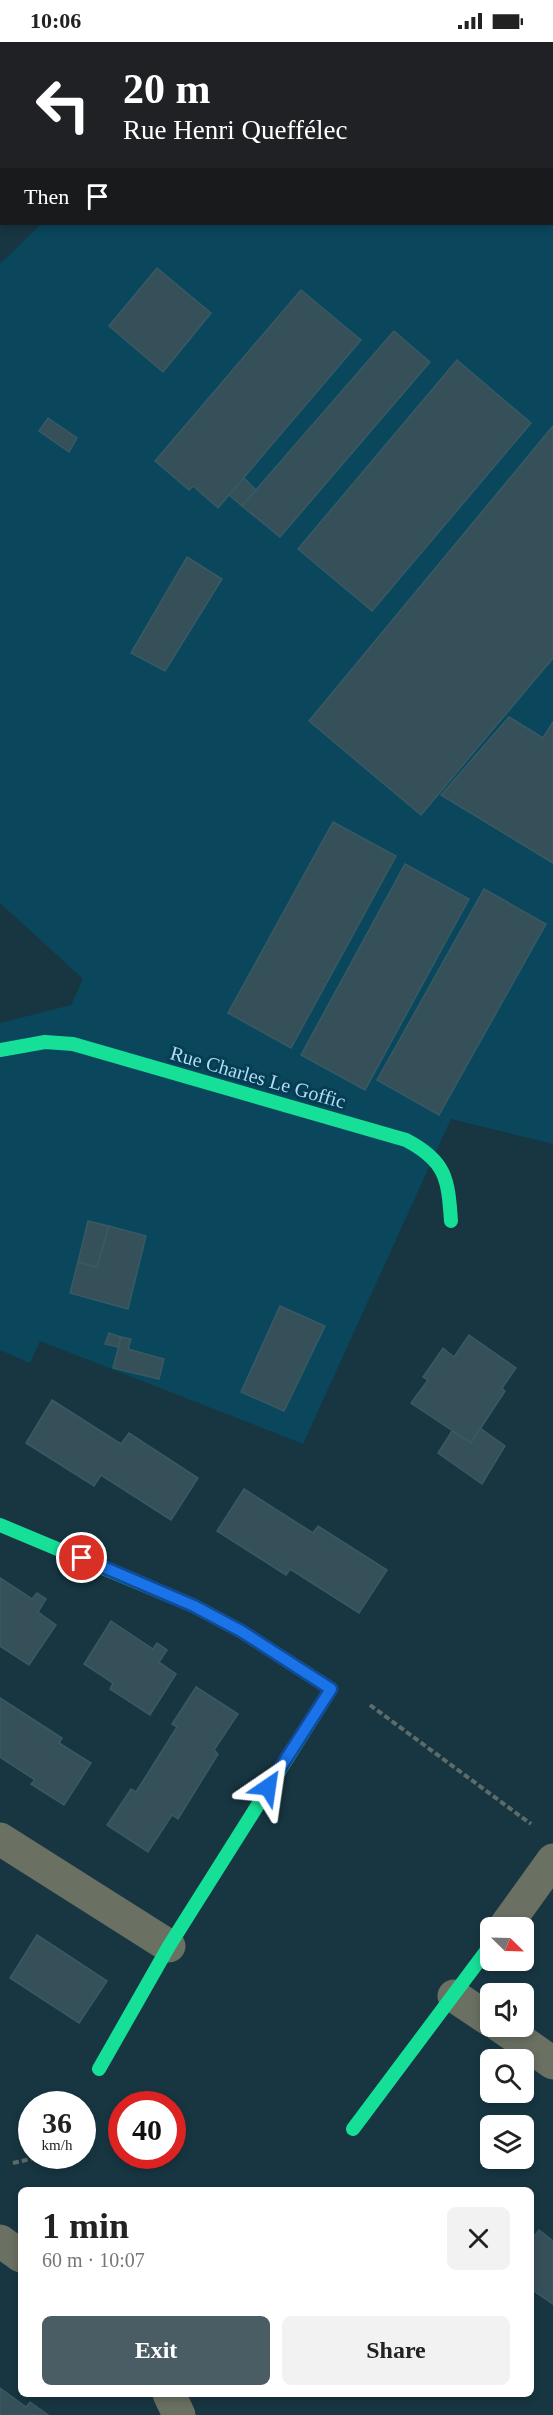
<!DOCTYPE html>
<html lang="en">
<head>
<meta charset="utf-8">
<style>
	body { margin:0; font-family:Georgia,serif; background:#f2f2f2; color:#222; height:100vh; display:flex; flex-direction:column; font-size:22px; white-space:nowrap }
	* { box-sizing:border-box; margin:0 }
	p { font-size:20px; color:#767676 }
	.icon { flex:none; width:33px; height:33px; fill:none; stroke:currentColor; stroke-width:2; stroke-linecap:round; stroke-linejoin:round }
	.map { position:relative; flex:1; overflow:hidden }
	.drawer { position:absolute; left:18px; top:2145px; width:516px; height:210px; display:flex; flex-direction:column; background:#fff; border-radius:9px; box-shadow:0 3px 9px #0003 }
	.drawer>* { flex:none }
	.top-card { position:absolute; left:0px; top:0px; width:554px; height:183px; box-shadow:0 3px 9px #0003; background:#202124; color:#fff; overflow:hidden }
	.needle { width:39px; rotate:113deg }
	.tools { position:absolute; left:480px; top:1875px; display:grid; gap:12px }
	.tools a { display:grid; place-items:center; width:54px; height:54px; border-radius:9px; background:#fff; box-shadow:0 3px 9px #0003; font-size:30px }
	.speed { position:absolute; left:18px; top:2049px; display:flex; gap:12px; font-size:30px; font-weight:700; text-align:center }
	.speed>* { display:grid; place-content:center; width:78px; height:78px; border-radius:50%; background:#fff; box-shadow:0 3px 9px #0003; line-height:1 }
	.speed small { font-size:15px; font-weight:400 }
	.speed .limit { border:9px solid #d22; background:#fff; color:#111 }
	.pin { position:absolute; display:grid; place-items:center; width:51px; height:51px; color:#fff; margin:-26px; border:3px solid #fff; border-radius:50%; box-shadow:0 2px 6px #0007 }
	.me { position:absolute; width:66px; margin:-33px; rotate:32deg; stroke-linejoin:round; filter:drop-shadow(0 0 4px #0008) }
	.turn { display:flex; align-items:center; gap:21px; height:126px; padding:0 24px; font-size:27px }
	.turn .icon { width:78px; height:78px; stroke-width:2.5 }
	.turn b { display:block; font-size:42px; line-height:51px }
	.then { display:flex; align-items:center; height:57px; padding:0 24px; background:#0003; gap:12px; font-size:22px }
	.round { display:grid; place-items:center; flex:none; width:63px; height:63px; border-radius:9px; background:#f2f2f2 }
	.summary { display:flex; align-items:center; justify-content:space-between; height:102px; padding:0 24px }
	h1 { font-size:36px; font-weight:800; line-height:45px }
	.button { display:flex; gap:12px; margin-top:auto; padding:12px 24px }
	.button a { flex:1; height:69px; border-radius:9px; background:#4a5c64; color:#fff; font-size:24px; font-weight:800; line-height:69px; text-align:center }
	.button a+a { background:#f2f2f2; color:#222 }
	.status { display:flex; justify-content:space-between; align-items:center; height:42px; padding:0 30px; background:#fff; direction:ltr }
	.status svg { height:16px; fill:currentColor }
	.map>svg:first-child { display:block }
</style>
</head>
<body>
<div class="status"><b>10:06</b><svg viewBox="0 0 49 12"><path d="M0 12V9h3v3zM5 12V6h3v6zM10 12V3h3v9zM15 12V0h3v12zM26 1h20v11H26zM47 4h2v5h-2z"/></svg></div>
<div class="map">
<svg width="553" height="2373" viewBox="0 0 553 2373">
	<rect width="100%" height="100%" fill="#173642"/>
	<path fill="#0a465c" d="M221,0h332v1102l-102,-25 -148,325 -263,-103 -10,22 -30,-13v-327l71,-18 12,-26 -83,-76v-639l41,-40h511v-180l-332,-1z"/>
	<g fill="#365059" stroke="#375a64" stroke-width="1.5">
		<path d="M157,226l54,45 -48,59 -54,-46z"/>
		<path d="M301,248l60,50 -143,168 -25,-22 -4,4 -34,-29z"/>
		<path d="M394,289l36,31 -150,175 -38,-31z"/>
		<path d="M457,318l74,63 -159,188 -74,-62z"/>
		<path d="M48,376l29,20 -8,14 -30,-21z"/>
		<path d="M553,384v232l-132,157 -112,-94z"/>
		<path d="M244,436l12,12 -14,16 -13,-11z"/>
		<path d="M187,515l35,22 -57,92 -34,-18z"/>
		<path d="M509,675l34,21 10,-16v141l-112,-68z"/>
		<path d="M333,780l63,34 -105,192 -63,-35z"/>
		<path d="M405,822l64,35 -104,191 -64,-35z"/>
		<path d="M484,847l62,35 -107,191 -62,-35z"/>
		<path d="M88,1179l21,5 -12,41 -19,-5z"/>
		<path d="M109,1184l37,10 -18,73 -58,-16 8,-31 19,5z"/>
		<path d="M280,1264l45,20 -41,85 -43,-19z"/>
		<path d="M109,1291l12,4 -3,10 -13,-3z"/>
		<path d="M469,1293l47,33 -14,20 3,3 -34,52 -60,-40 17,-23 -5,-3 20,-29 11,9z"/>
		<path d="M121,1295l10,2 -3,10 36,10 -5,20 -46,-11z"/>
		<path d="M52,1358l69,44 8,-11 69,45 -27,42 -70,-45 -7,11 -68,-43z"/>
		<path d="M480,1386l25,18 -23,38 -44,-31 14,-22 19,12z"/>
		<path d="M244,1447l69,44 5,-7 69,44 -28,43 -69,-44 -4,6 -69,-44z"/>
		<path d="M0,1536l32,21 5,-6 9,6 -8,13 18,13 -27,40 -29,-19z"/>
		<path d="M111,1579l42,28 4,-6 10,7 -8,12 17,12 -26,41 -40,-26 3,-6 -29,-19z"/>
		<path d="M196,1645l42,27 -24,36 4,4 -40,65 -6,-4 -24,37 -41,-27 24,-36 5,3 41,-65 -5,-3z"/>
		<path d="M0,1656l62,40 -3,5 32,20 -27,42 -33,-21 4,-4 -35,-23z"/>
		<path d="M37,1893l70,46 -28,42 -69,-45z"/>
		<path d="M539,2188l14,11v63l-22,-15v-49z"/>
		<path d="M0,2346l26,19 4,-5 18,13h-48z"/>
	</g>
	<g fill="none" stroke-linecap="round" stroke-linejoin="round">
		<g stroke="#5e6c69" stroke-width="4" stroke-dasharray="6 3" stroke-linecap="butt">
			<path d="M370,1663l161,119"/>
			<path d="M13,2121l30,-7"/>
		</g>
		<g stroke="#6a7062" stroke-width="33">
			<path d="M0,1797l169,107"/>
			<path d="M504,1886l49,-68"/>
			<path d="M454,1954l36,24"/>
			<path d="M500,1984l53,37"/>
			<path d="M0,2199l21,15"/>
			<path d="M169,2352l10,21"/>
		</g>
		<g stroke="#16e098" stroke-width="14">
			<path d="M123,2l2,-2"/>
			<path d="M0,127l2,-2"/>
			<path d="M0,1008l45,-8 28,2 333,96c40,21 42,38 45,81"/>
			<path d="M0,1483l194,81 47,25 90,58 -162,257 -70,123"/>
			<path d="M353,2087l137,-183"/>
		</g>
	</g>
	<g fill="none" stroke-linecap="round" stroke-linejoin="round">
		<defs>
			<path id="route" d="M82,1516l112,48 47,25 90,58 -63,98"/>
		</defs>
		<use href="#route" stroke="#114b97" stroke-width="15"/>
		<use href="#route" stroke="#1a73e8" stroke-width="10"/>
	</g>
	<g text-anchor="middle" stroke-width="6" stroke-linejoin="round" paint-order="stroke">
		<g font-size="20" fill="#b1ddf3" stroke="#053e54">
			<text transform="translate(258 1035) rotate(16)" y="7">Rue Charles Le Goffic</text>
		</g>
	</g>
</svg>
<div class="tools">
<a><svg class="needle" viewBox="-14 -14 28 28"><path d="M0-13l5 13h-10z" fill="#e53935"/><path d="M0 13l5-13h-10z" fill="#767676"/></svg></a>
<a><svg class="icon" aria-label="sound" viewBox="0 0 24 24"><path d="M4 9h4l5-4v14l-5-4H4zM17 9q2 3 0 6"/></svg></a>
<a><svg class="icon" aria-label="search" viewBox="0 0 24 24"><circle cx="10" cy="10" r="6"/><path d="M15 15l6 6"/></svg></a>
<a><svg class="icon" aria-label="layers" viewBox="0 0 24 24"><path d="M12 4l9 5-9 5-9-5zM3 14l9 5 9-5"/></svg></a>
</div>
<div class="speed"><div>36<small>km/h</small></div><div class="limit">40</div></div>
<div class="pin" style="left:82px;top:1516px;background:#d93025"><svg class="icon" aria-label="arrive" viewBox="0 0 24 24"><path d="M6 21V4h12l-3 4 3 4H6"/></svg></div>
<svg class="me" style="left:268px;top:1745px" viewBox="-20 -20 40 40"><path d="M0-17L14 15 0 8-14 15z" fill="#1a73e8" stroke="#fff" stroke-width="4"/></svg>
<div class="top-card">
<div class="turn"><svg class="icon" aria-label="left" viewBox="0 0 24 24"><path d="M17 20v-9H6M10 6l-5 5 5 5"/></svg><div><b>20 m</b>Rue Henri Queffélec</div></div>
<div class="then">Then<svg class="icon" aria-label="arrive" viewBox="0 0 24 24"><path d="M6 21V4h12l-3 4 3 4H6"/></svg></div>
</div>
<section class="drawer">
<div class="summary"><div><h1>1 min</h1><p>60 m · 10:07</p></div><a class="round"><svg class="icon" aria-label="close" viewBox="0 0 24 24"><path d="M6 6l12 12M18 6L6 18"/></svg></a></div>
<div class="button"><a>Exit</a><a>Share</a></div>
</section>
</div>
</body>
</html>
